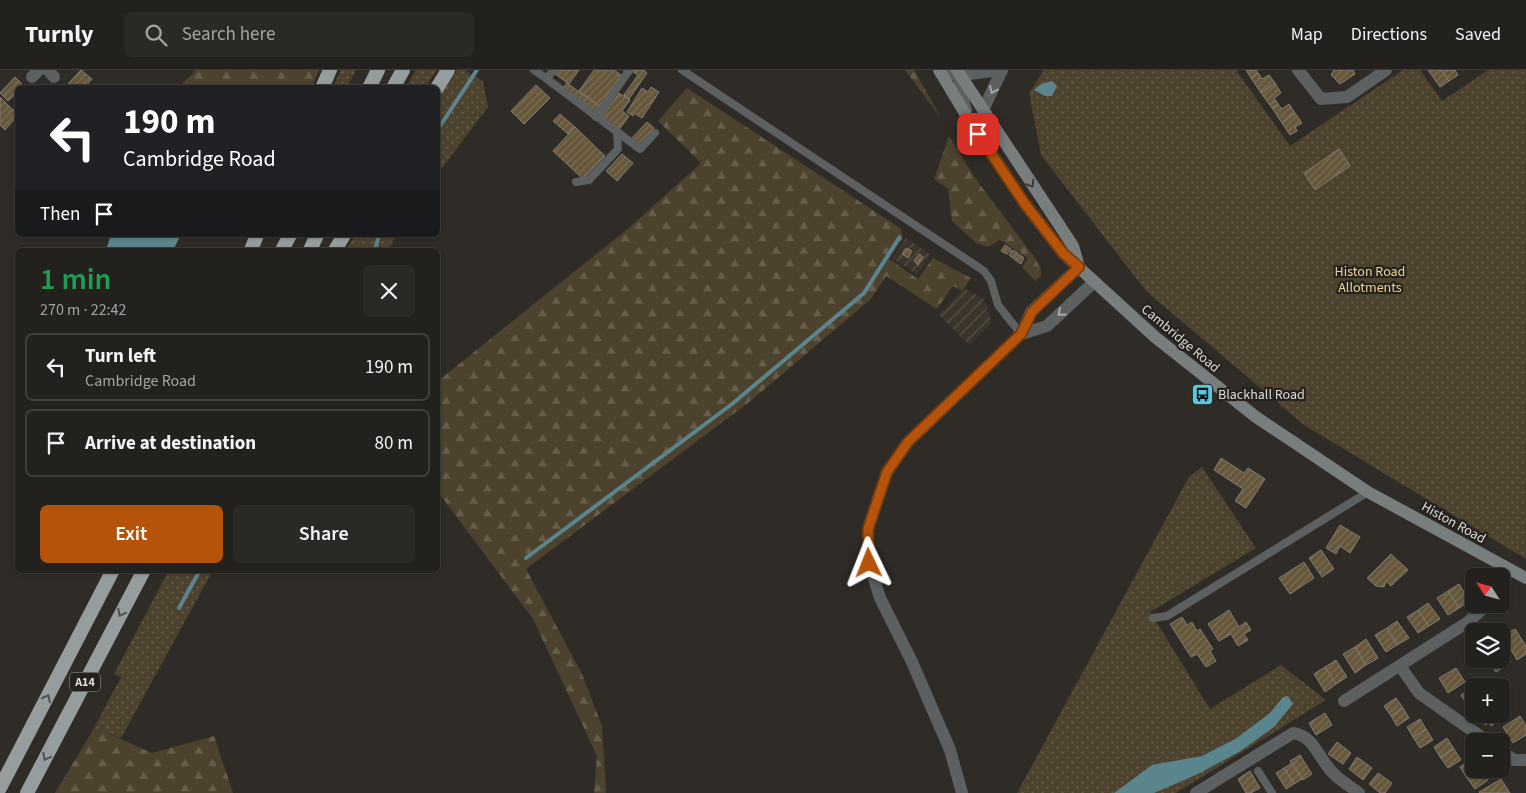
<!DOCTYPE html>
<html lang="en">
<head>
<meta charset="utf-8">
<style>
	body { margin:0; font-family:"Source Sans 3",sans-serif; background:#2b2926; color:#f1f3f6; height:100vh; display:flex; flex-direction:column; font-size:19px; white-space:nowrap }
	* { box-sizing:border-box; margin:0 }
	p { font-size:16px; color:#a3a3a4 }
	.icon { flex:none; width:28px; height:28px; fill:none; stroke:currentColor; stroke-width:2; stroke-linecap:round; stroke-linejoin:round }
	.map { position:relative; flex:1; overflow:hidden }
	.drawer { position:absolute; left:15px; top:178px; width:425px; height:325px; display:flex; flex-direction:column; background:#23211d; border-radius:8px; box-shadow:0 1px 4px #0004,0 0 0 1px #403e3b }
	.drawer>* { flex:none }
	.top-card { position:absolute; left:15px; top:15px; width:425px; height:152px; border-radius:8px; box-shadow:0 1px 4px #0004,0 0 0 1px #403e3b; background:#202124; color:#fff; overflow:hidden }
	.needle { width:32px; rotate:306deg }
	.fabs { position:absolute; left:1465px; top:498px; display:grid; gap:10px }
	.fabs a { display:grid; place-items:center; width:45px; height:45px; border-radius:8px; background:#23211d; box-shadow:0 1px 4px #0004,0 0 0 1px #403e3b; font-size:25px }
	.pin { position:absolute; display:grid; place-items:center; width:42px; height:42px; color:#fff; margin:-21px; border-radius:10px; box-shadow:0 2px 8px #0006 }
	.me { position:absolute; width:55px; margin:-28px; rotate:358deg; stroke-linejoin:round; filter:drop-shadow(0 0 4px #0008) }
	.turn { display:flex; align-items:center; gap:18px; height:105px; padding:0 25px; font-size:22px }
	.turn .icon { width:65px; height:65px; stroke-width:2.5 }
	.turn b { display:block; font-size:35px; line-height:42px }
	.then { display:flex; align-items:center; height:48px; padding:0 25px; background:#0003; gap:10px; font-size:19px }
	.round { display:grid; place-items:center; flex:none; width:52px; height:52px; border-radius:8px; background:#2b2926 }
	.headline { display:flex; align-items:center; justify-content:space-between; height:85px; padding:0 25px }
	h1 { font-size:30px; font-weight:600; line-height:38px; color:#1e9e55 }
	.primary-button { display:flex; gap:10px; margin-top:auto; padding:10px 25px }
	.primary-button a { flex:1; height:58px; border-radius:8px; background:#b45309; color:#fff; font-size:20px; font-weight:600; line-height:58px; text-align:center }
	.primary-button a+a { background:#2b2926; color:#f1f3f6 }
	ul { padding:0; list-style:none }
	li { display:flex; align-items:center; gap:15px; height:68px; margin:0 10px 8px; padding:0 15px; border:2px solid #403e3b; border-radius:8px }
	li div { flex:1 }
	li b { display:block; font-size:19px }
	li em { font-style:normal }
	header { display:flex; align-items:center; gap:30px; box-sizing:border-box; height:70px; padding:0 25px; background:#23211d; border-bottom:1px solid #403e3b }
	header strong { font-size:24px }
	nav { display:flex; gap:28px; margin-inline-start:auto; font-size:18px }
	.search { width:350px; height:45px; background:#2b2926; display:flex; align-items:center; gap:12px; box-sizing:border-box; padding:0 18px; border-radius:8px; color:#a3a3a4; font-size:19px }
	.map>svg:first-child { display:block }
</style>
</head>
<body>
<header>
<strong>Turnly</strong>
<div class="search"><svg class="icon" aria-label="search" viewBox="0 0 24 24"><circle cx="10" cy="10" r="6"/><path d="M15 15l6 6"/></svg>Search here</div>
<nav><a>Map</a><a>Directions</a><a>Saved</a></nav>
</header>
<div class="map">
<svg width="1526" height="723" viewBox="0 0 1526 723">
	<defs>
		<pattern id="industrial-furrows" width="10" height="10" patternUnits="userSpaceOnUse" patternTransform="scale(1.25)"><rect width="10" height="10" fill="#3a342a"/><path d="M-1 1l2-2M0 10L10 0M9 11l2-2" fill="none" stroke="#565148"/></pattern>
		<pattern id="grass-dots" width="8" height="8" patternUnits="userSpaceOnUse" patternTransform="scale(1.25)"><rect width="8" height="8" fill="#4d422e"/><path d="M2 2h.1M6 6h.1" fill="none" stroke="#665d4c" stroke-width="1.8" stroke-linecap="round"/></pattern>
		<pattern id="forest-firs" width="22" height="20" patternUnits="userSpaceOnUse" patternTransform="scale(1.25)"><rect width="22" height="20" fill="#4d422e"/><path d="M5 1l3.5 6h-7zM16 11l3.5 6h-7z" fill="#665d4c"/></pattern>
		<pattern id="building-hatch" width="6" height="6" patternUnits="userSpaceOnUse" patternTransform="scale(1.25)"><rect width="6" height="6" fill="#66563a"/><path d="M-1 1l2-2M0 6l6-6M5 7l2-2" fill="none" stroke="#7b6e56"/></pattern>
	</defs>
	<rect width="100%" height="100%" fill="#2f2c27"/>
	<g fill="url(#industrial-furrows)">
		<path d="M906,168l25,17 -14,20 -25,-17z"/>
		<path d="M964,218l20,11 8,24 -23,22 -30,-30z"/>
	</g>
	<g fill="url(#grass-dots)">
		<path d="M341,0h15l-9,17h-14z"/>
		<path d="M416,0h21l-12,17h-19z"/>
		<path d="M457,0h7l19,11 5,26 -50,66v-73z"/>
		<path d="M1044,0h192l54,76 113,-76h17l22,31 46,-31h38v489l-222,-134 -158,-134 -105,-136 -12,-62z"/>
		<path d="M355,165h42l-9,15h-42z"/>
		<path d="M1202,397l54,81 -106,64 60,97 71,-44 45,35 -150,93h-159l172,-316z"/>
		<path d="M169,500h44l-92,168 -18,-7 -11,1 29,-55 -7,-3z"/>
	</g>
	<g fill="url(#forest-firs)">
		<path d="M196,0h123l-7,17h-133z"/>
		<path d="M905,0h9l27,48z"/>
		<path d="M687,18l213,140 3,10 -14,21 29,20 15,-21 38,20 -9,13 -9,-5 -16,23 -51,-33 -15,23 -123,104 -222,166 56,105 20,52 4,67h-12l3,-37 -64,-137 -95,-127v-111l192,-154 71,-64 -43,-42z"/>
		<path d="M949,66l26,42 60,80 6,11v7l-6,5 -13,-14 6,-9 -28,-18 -12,7 -12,-4 -24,-22 -4,-32 -14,-10z"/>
		<path d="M103,661l49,22 62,-17 19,57h-178l37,-61z"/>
	</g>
	<g fill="#5b858d">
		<path d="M1052,11l5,5 -5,10h-7l-11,-6 7,-6z"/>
		<path d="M111,165h70l-8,15h-67z"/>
		<path d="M1288,626l5,8 -19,23 -35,25 -41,22 -44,19h-40l38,-28 50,-9 35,-18 33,-25 13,-16z"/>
	</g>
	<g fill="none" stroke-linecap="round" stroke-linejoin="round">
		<g stroke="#5b858d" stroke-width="4">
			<path d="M438,59l39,-59"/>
			<path d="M375,180l4,-15"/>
			<path d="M526,488l206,-154 132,-111 35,-55"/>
			<path d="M179,538l21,-38"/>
		</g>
	</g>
	<g fill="url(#building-hatch)" stroke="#7f7c76">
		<path d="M81,0l11,9 -8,9h-16l-2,-2z"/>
		<path d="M558,0h21l-10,14 -14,-10z"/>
		<path d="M594,0h20l7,5 -22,31 -20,-15z"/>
		<path d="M630,0h13l4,3 -18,26 -5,-4 14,-20z"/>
		<path d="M1246,0h10l2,3 -7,5z"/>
		<path d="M1334,0h19l2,4 -15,10 -9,-9z"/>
		<path d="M1428,0h13l8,11 -9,6z"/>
		<path d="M1441,0h14l3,5 -9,6z"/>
		<path d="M1258,3l4,6 7,-4 6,8 -14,10 -10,-15z"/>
		<path d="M15,7l9,9 -6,2v4l-10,9 -8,-8z"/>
		<path d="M567,13l32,23 -5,7 -32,-23z"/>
		<path d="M1275,13l6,10 -7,5 4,6 -6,4 -11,-15z"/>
		<path d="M536,15l14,13 -26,26 -13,-13z"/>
		<path d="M651,17l8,5 -17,26 -8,-5 -1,3 -6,-4 15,-24 6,4z"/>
		<path d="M619,23l11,7 -8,11 7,5 -11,15 -17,-13z"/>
		<path d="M0,27l18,18 -13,15 -5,-5z"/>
		<path d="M1278,34l4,5 7,-5 6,9 -13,10 -10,-15z"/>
		<path d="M1295,43l7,10 -7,4 2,4 -7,4 -8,-12z"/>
		<path d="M560,44l15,13 -7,7 -15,-13z"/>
		<path d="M647,52l7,6 -18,18 -6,-6z"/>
		<path d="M575,57l30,29 -22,23 -30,-28z"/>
		<path d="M1339,79l11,17 -35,24 -11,-17z"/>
		<path d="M622,84l11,9 -16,18 -11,-10z"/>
		<path d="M1005,175l6,4 -4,5 -6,-3z"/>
		<path d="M906,178l6,3 -4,7 -6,-4z"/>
		<path d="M1012,180l6,3 -4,6 -5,-4z"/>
		<path d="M919,184l4,3 -5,8 -4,-4z"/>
		<path d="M1019,184l5,4 -3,6 -6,-4z"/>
		<path d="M1221,388l23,15 4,-5 17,11 -19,29 -11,-7 8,-12 -29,-19z"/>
		<path d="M1340,455l20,12 -10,16 -10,-7 -4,8 -10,-6z"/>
		<path d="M1321,480l13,19 -12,8 -13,-19z"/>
		<path d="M1391,484l17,16 -17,16 -5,-5 -2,6 -8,-1 -9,-8z"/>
		<path d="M1304,492l10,16 -24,16 -11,-16z"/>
		<path d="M1459,514l11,17 -11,7 -11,-17z"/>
		<path d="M1448,521l11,17 -11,7 -11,-17z"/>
		<path d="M1428,533l12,16 -11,7 -11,-16z"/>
		<path d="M1229,540l10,17 7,-5 5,8 -7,4 4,6 -10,6 -7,-12 -12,7 -11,-17z"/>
		<path d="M1418,540l11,16 -11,7 -11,-16z"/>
		<path d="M1182,547l5,8 5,-3 5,9 3,-2 13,20 -3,2 6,10 -10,6 -9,-13 -6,3 -21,-33z"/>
		<path d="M1397,551l12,17 -12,7 -10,-17z"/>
		<path d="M1387,558l10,17 -11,7 -11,-17z"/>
		<path d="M1515,559l11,17v8l-9,6 -14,-24z"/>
		<path d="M1366,569l12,19 -12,7 -11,-18z"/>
		<path d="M1355,577l11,18 -11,8 -12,-19z"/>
		<path d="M1501,577l10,15 -15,10 -9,-13h14z"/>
		<path d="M1336,590l11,17 -11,7 -11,-17z"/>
		<path d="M1325,597l11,17 -11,8 -11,-18z"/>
		<path d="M1456,598l9,14 -17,11 -9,-15z"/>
		<path d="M1477,614l2,2h-5v21l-4,2 -9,-14z"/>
		<path d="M1396,628l7,10 -12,8 -7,-10z"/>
		<path d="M1501,636l6,9 -16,11 -2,-3 -4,2 -6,-11h22z"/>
		<path d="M1403,638l6,10 -12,8 -6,-10z"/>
		<path d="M1325,643l7,12 -16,10 -7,-12z"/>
		<path d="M1520,646l6,10v9l-13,8 -10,-16z"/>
		<path d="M1420,649l6,10 -13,8 -6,-10z"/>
		<path d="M1426,659l7,11 -13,8 -7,-11z"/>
		<path d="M1447,668l7,11 -14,8 -6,-10z"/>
		<path d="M1337,672l14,11 -8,11 -15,-10z"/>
		<path d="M1454,679l7,11 -13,8 -8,-11z"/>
		<path d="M1300,685l12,19 -9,6 -13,-19z"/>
		<path d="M1357,687l15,11 -9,12 -14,-11z"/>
		<path d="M1474,688v11h7l-14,9 -7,-11z"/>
		<path d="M1292,693l10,16 -8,5 -10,-16z"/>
		<path d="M1284,698l10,16 -8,5 -10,-16z"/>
		<path d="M1481,699l7,11 -13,9 -8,-11z"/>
		<path d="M1250,701l10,17 -9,5h-5l-8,-14z"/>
		<path d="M1378,703l14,10 -7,10h-5l-11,-9z"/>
		<path d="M1501,709l9,14h-30l-1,-1z"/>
	</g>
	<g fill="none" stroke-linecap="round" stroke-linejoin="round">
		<g stroke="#5d6061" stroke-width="8">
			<path d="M534,0l13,9"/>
			<path d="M553,0l-6,9 93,70 15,-16"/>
			<path d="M682,0l302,201 7,10 7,24 23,29"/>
			<path d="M596,47l33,-46 -2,-1"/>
			<path d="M576,112l13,-2 29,-31 -1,-17"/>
			<path d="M1153,548l14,-2 201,-124"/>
			<path d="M1258,701l14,22"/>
		</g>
		<g stroke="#5d6061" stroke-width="12">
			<path d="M48,0l6,7"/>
			<path d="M1298,0l23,29 26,-2 39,-27"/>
			<path d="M32,7l7,-7"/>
			<path d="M1021,264l26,-8 47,-44"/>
			<path d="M1501,512l6,-13"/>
			<path d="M1400,596l19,27 68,48"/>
			<path d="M1344,631l124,-79 20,-18"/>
			<path d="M1501,681l13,9h12"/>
			<path d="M962,723l-12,-43 -38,-88 -32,-64 -11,-35 -1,-34 19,-57 21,-30 113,-108 10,-22 48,-45"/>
			<path d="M1196,723l97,-60c21,2 26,27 41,41 7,7 17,13 25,19"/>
		</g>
		<g stroke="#5d6061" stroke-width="12">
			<path d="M963,2c-7,11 0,27 3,38"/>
			<path d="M941,4l20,1 41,-5"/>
			<path d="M983,40l19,-40"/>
		</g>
		<g stroke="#787d7e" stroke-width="12">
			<path d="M939,0l30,50 56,84 38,49 92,84 101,80 112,75 158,86"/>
			<path d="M957,0l116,176 6,21"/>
		</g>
		<g stroke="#969d9e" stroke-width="14">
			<path d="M322,18l8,-18"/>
			<path d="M369,18l9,-18"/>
			<path d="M393,18l10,-18"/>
			<path d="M437,18l11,-18"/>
			<path d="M251,180l6,-15"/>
			<path d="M282,180l8,-15"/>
			<path d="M310,180l7,-15"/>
			<path d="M335,180l9,-15"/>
			<path d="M0,718l113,-218"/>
			<path d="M27,723l117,-223"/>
		</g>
	</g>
	<defs><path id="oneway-chevron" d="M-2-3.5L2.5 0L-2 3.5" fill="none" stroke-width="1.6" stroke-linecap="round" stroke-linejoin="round" transform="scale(1.25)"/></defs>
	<g stroke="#a9a9a8">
		<use href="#oneway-chevron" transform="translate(993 20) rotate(115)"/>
		<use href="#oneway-chevron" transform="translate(1061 243) rotate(138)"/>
	</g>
	<use stroke="#3e3d3b" href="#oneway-chevron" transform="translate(1031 114) rotate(57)"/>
	<g stroke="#525351">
		<use href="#oneway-chevron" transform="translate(121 543) rotate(118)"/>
		<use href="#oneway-chevron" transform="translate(47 628) rotate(-63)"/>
		<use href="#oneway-chevron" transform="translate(46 687) rotate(118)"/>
	</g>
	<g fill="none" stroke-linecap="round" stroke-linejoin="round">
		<defs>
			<path id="route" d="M869,493l-1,-34 19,-57 21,-30 113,-108 11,-22 47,-45 -16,-14 -38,-49 -47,-70"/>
		</defs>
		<use href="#route" stroke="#753606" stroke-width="12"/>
		<use href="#route" stroke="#b45309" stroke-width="9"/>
	</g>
	<defs>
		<symbol id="bus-square" viewBox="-11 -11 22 22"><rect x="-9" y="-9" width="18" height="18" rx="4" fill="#56c9e0" stroke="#25221e"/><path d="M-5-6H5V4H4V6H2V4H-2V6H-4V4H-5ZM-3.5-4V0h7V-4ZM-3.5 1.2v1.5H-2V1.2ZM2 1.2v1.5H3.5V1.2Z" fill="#111"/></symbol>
	</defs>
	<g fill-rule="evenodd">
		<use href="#bus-square" x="1190" y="312" width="25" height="25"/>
	</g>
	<g text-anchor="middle" stroke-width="4.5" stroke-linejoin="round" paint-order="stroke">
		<rect fill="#25221e" stroke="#a5a3a0" stroke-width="1" x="70" y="602.5" width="30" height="19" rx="4"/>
		<g font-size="12" font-weight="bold" fill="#dcdad7">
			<text x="85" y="616">A14</text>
		</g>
		<g font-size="14" fill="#efd09a" stroke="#25221e">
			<text x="1370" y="206">Histon Road<tspan x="1370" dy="16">Allotments</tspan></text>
		</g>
		<g font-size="14" fill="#dcdad7" stroke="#25221e">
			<text transform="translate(1181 268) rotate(40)" y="5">Cambridge Road</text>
			<text transform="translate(1454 452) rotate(29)" y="5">Histon Road</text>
		</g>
		<g font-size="14" fill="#dcdad7" stroke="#25221e" text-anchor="start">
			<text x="1218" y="329">Blackhall Road</text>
		</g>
	</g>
</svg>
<div class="fabs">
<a><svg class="needle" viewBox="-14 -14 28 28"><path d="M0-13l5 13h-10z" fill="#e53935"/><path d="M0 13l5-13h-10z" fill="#a3a3a4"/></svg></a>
<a><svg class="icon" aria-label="layers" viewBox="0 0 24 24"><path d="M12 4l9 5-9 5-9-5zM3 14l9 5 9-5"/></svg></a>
<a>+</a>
<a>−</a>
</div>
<div class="pin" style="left:978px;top:64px;background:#d93025"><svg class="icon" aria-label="arrive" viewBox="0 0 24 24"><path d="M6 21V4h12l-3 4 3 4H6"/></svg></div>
<svg class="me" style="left:869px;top:493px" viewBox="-20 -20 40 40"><path d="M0-17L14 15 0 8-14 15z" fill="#b45309" stroke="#fff" stroke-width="4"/></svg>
<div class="top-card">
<div class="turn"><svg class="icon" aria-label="left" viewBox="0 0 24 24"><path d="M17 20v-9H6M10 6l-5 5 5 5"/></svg><div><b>190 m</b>Cambridge Road</div></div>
<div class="then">Then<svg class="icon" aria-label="arrive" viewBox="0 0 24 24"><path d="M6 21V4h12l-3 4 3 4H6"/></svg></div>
</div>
<section class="drawer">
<div class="headline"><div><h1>1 min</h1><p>270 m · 22:42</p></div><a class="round"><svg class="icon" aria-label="close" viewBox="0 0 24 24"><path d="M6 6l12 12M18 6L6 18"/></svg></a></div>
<ul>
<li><svg class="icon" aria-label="left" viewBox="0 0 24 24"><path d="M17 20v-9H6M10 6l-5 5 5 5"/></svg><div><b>Turn left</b><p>Cambridge Road</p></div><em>190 m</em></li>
<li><svg class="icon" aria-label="arrive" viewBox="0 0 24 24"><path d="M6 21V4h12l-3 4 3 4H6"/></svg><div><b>Arrive at destination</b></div><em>80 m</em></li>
</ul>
<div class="primary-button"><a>Exit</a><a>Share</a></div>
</section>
</div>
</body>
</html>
